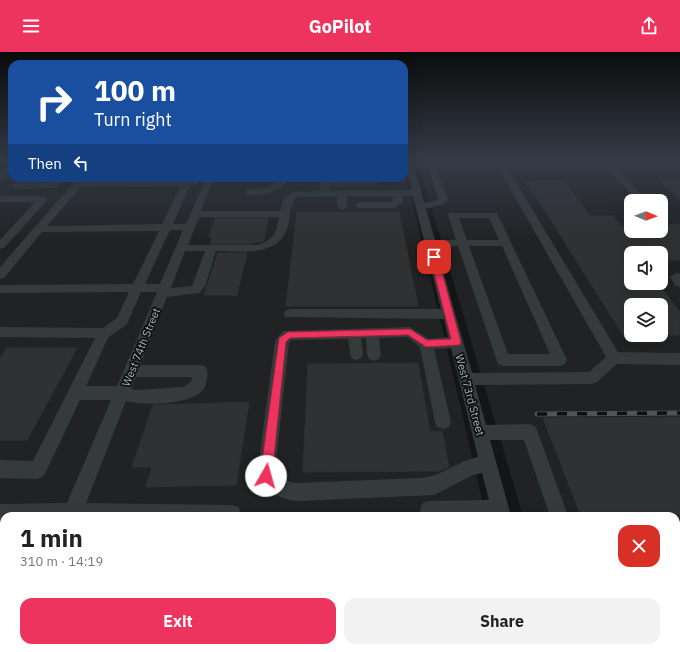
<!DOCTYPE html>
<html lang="en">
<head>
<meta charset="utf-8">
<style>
	body { margin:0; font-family:"IBM Plex Sans",sans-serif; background:#f2f2f2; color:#222; height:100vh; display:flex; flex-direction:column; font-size:15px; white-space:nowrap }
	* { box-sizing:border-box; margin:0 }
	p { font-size:13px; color:#767676 }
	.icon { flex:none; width:22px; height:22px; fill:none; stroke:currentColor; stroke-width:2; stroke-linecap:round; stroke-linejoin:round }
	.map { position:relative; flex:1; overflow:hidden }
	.sheet { position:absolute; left:0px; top:460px; width:680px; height:140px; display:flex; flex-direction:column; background:#fff; border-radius:12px 12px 0 0; box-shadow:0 4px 16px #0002 }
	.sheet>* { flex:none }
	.top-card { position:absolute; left:8px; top:8px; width:400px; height:122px; border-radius:12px; box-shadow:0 4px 16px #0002; background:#1a4fa0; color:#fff; overflow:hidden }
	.needle { width:26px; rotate:91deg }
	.tools { position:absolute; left:624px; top:142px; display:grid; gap:8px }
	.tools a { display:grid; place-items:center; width:44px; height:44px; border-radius:8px; background:#fff; box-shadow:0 4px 16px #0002; font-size:20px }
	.pin { position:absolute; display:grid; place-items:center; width:34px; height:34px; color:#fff; margin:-17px; border-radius:8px; box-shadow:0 2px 6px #0006 }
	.me { position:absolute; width:44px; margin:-22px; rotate:7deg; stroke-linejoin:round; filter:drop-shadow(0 0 3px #0008) }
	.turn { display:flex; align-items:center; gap:14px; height:84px; padding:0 20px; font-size:18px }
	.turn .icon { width:52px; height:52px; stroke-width:2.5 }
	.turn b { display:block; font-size:28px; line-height:34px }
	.then { display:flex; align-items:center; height:38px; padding:0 20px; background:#0003; gap:8px; font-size:15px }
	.round { display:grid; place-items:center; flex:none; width:42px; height:42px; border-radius:12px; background:#f2f2f2 }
	.headline { display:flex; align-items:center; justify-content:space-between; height:68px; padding:0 20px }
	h1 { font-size:24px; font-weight:700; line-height:30px }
	.action { display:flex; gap:8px; margin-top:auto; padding:8px 20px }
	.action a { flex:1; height:46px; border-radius:12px; background:#ed345e; color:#fff; font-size:16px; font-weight:700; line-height:46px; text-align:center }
	.action a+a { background:#f2f2f2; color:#222 }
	header { display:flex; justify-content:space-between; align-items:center; height:52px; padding:0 20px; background:#ed345e; color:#fff; font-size:18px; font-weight:700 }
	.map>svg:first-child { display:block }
</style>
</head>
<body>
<header><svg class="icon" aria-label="menu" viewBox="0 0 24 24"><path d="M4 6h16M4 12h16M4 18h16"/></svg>GoPilot<svg class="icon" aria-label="share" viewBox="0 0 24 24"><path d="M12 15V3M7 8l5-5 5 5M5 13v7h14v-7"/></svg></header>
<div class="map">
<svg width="680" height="600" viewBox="0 0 680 600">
	<rect width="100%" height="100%" fill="#141516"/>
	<g fill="#202223" fill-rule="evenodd">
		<path d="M0,107h12v19h392v-12l82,350h-482v132h514v4h-518z"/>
		<path d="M417,107h263v493h-117l-1,-4h114v-132h-153zM631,149h30v30h-30zM631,201h30v30h-30zM631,253h30v30h-30z"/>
	</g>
	<g fill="#2f3132" stroke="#2e3132">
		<path d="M332,126h45l1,8h-46z"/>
		<path d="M564,128l26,36h23l7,9h11v6h30v-6l19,-1v36h-19v-7h-30v30h27l22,29v23h-19v-30h-30v30h-8l-97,-154z"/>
		<path d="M660,128h20v20z"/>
		<path d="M297,160h102l19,94h-132z"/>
		<path d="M215,166h53l-4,23 -15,3h-39l2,-7h-3z"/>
		<path d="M218,201h29l-10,42h-33z"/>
		<path d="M7,296h70l-50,92h-27v-82z"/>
		<path d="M418,311l12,69 12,-1 7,36 -10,4 -136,1 5,-108z"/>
		<path d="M249,350l-13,83 -90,2 6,-20h-20l21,-62z"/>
		<path d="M680,365v99h-99l-38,-98z"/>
	</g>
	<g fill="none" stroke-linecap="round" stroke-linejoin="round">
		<g fill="#353a3a" fill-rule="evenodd">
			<path d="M404,107h8l1,4h267v6h-63l31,32h-10l-30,-32h-100l110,183 62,1v12l-63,-1 -20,18 -5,2 -117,1 11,40 44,-1 6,3 32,89h-18l-26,-76h-34l21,76h-89l-2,-6 2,-7 7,-2 60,-1 -7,-27 -9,2 -39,20 -135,6c-16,0 -35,-11 -42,-26l18,-134 8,-10 127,-4 19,12 19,-2 -4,-18 -159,-2 -1,-3 1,-3 5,-2h151l-28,-113h-11l1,7 -9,5h-35l-5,-3 5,-3h33l1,-6h-46v11l-5,3 -5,-3v-11l-40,1c-7,7 -7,16 -8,25 -7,36 -45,29 -73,29l-11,35 -5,7 -33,4 -27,68h61l5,2c2,4 2,7 1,12 -1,3 -1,8 -4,11 -12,15 -60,16 -77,11l-40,102 146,2 7,2 2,9h-237v6h-4v-18l67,-1 44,-103h-31l-36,76 -6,3 -38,-1v-18l33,1 62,-123 -95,-1v-10l103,1 14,-10 12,-26 -129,1v-8l133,-1 26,-53 -117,1 -38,46 -4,1v-12l61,-70 15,-15 6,-4h10l-3,3h108v4l-7,1 -17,38h13l20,-46h8l-13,33h79l4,-12 8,-7 28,-1 1,-13h8l1,13 82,-1 -6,-21h-2zM415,117h14l9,31 -14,3zM437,117h62l107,188 -17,15 -117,1 -36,-127h22l40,118 5,2h57l5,-2 2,-4 -70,-147h-48l-1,2 8,25h-21l-9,-31 18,-5 4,-4zM181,134l-19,38 -115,2 34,-39zM199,165h80c-2,15 -6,23 -21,28h-70zM459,166h30l10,22h-32zM170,178h13l-23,54h-15zM469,194h33l48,108h-42zM185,199h20l-13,35 -21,2zM141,240h16l-40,94h-31l22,-48 19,-14zM407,285l13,10 15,75 2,5 6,2 6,-2 2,-5 -17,-73 17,-1 27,109c-20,4 -36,19 -57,21l-127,5 -8,-3 -11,-9 14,-128 2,-3 57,-1 3,19 5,2 5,-2 2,-4 -2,-16h5l1,17 2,4 5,2 5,-2 2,-4 -2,-17zM136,325h56l-1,5 -8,5 -47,3 -5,-1z"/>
			<path d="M12,112v8l-12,9v-8z"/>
			<path d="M55,126h9l-7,9 -3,1 -38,1 -5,-3 5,-3 35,-1z"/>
			<path d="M277,126h8v6c-8,8 -32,16 -41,8l5,-3 17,-1 10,-5z"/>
			<path d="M0,144h43l5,3 -44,49 -4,1v-9l35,-38h-35z"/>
			<path d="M676,221l4,1v13l-4,-1 -6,-9z"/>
			<path d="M4,489v26l-4,2v-26z"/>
			<path d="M5,596h23l-1,4h-23z"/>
			<path d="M526,596h22l1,4h-22z"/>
			<path d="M594,596h23l1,4h-23z"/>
		</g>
		<defs>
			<path id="rail" d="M537,362l143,-1"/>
		</defs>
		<use href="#rail" stroke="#4e5554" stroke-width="5"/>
		<use href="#rail" stroke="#0f1011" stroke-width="3.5" stroke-dasharray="10" stroke-linecap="butt"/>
	</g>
	<linearGradient id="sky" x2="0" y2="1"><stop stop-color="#0b0c0c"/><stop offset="0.56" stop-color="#343b47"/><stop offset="1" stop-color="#343b47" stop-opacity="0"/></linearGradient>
	<rect width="680" height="191" fill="url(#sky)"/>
	<path fill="#ed345e" stroke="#9a223d" d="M431,203l7,2 23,85 -1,3 -34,2 -18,-12 -118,3 -4,4 -14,134 -2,4 -4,1 -4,-1 -2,-4 19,-138 9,-6 122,-3 17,11 24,-1 -21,-82z"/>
	<g text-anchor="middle" stroke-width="3.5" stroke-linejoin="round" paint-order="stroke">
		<g font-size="11" fill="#a6b6b3" stroke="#0f1011">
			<text transform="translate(141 295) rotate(-68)" y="4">West 74th Street</text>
			<text transform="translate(470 343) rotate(75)" y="4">West 73rd Street</text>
		</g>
	</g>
</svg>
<div class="tools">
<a><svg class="needle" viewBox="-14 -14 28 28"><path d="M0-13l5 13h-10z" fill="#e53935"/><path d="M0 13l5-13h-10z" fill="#767676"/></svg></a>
<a><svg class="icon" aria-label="sound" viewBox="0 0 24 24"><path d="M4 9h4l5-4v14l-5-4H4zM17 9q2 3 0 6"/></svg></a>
<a><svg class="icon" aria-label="layers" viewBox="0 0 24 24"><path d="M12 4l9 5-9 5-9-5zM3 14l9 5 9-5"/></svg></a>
</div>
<div class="pin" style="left:434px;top:205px;background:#d93025"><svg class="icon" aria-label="arrive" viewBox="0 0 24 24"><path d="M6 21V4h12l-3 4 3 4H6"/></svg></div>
<svg class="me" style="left:266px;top:424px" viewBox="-20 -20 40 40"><circle r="19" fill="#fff"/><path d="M0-13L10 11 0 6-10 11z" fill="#ed345e"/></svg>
<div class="top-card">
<div class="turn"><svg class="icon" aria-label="right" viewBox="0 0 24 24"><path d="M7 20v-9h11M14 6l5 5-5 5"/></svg><div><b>100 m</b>Turn right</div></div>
<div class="then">Then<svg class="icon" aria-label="left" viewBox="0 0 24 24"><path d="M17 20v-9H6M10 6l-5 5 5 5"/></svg></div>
</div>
<section class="sheet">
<div class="headline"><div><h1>1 min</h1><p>310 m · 14:19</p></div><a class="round" style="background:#d93025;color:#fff"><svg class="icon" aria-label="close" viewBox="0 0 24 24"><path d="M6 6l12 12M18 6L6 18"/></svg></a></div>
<div class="action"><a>Exit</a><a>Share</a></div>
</section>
</div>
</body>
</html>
